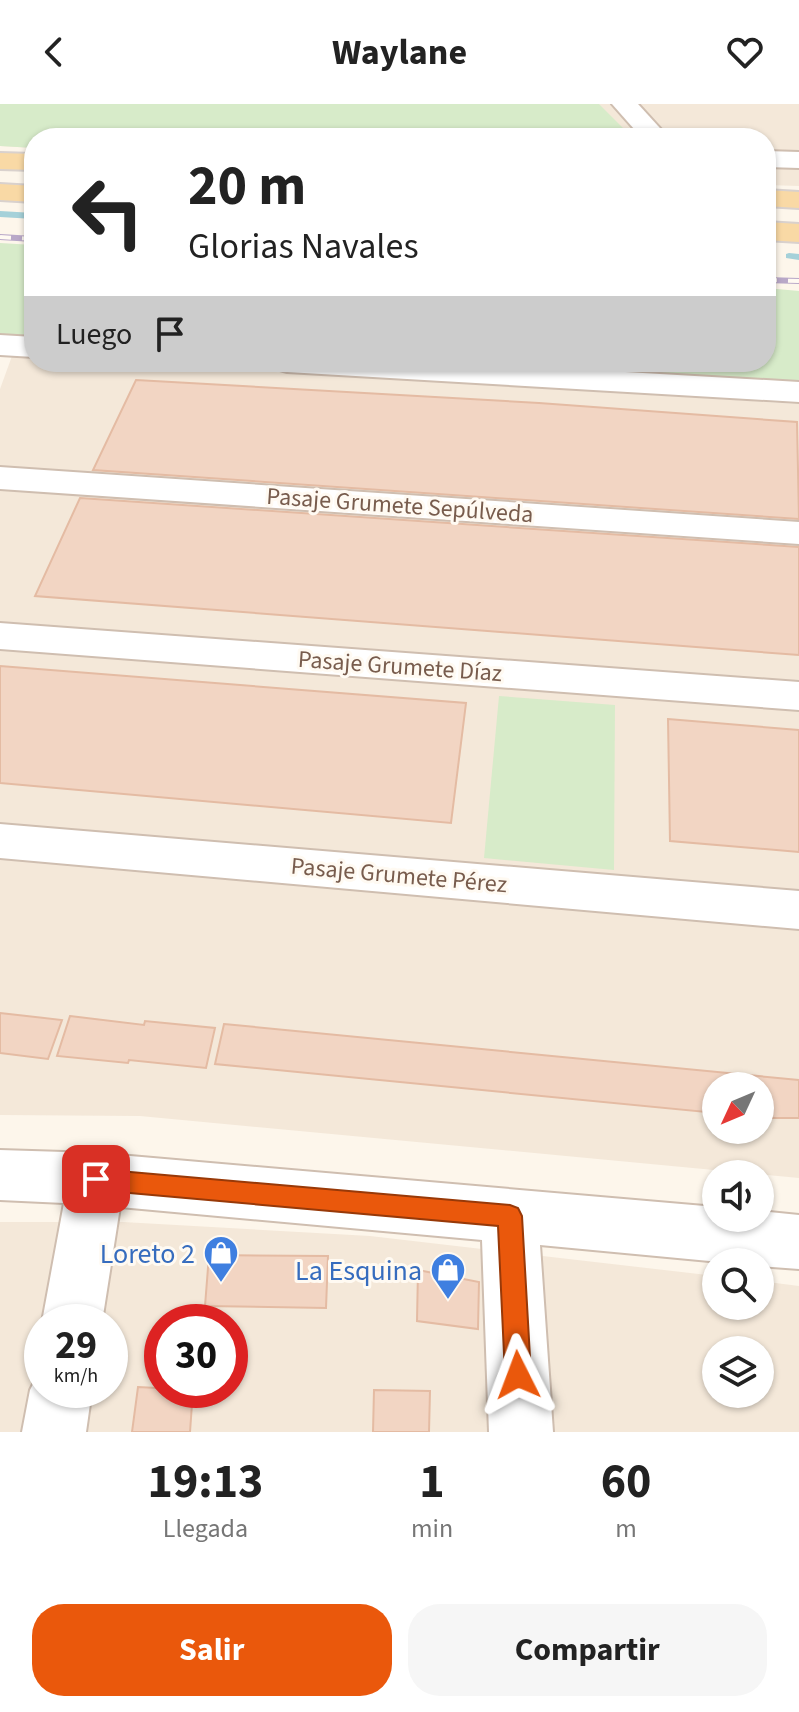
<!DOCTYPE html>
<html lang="es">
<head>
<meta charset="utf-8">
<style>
	body { margin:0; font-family:"Source Sans 3",sans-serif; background:#f6f6f6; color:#222; height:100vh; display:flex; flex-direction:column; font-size:30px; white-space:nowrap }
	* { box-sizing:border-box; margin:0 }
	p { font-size:26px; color:#767676 }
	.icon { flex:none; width:44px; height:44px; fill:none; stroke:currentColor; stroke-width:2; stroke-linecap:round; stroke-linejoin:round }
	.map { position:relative; height:1328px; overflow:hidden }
	.side { display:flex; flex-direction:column; background:#fff; flex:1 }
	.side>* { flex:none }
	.hud { position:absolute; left:24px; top:24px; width:752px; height:244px; border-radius:32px; box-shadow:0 2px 6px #0004; background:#fff; color:#222; overflow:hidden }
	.needle { width:52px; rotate:226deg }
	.controls { position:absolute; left:702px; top:968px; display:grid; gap:16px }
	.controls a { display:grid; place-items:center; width:72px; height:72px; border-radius:50%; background:#fff; box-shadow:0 2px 6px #0004; font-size:40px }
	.speed { position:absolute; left:24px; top:1200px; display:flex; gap:16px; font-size:40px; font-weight:700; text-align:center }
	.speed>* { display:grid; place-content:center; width:104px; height:104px; border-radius:50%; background:#fff; box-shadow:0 2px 6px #0004; line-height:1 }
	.speed small { font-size:20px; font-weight:400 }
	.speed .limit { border:12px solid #d22; background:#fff; color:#111 }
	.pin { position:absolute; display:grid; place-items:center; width:68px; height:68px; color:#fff; margin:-34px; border-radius:16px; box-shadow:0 4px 12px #0006 }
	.me { position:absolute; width:88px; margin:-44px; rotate:357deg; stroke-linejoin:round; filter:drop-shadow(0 0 6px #0008) }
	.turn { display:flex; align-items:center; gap:28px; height:168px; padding:0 32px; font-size:36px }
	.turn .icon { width:104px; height:104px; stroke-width:2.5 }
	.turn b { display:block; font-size:56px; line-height:68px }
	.then { display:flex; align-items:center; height:76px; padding:0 32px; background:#0003; gap:16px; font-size:30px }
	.eta { display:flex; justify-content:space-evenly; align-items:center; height:136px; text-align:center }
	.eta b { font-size:48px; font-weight:700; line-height:56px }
	.button { display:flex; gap:16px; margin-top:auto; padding:16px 32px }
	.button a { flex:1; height:92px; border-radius:32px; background:#ea580c; color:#fff; font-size:32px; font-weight:700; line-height:92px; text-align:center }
	.button a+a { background:#f6f6f6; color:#222 }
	header { display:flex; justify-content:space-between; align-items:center; height:104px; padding:0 32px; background:#fff; font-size:36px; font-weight:700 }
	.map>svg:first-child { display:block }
</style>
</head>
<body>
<header><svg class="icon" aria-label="back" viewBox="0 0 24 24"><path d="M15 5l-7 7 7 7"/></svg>Waylane<svg class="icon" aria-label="heart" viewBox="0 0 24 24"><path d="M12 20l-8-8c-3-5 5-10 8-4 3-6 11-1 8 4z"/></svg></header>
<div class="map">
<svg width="799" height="1328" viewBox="0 0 799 1328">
	<rect width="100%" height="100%" fill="#fdf6eb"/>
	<g fill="#f4e8d9" fill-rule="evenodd">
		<path d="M0,0h799v82l-33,-1v-47h-732v10l-34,-2z"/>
		<path d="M12,252l22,1v5h77l688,42v774l-659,-62 -140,-1v-726zM716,982h44v44h-44z"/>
		<path d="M0,1118h123l247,14 346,40v30h44v-25l39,5v146h-799zM42,1218h68v68h-68zM162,1218h68v68h-68zM716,1246h44v44h-44z"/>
	</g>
	<g fill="#d7ebc9">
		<path d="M0,0h599l34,34h-599v10l-34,-2z"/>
		<path d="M0,139l34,2v93l-34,-2z"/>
		<path d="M766,184l33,3v91l-346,-20h313z"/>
		<path d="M499,592l116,9 -1,165 -130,-12z"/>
	</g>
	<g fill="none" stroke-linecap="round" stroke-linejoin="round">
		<g fill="#a5d1d9" fill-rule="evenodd">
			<path d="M0,107l34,2v6l-34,-2z"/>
			<path d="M789,149l10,1v6l-13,-2v-4z"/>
		</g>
	</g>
	<g fill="#f2d5c3" stroke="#e4bba3" stroke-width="2">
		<path d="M136,276l403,23 258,19 2,97 -706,-49z"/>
		<path d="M80,394l719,49v108l-764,-59z"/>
		<path d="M0,562l466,37 -15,120 -451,-40z"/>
		<path d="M668,615l131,11v122l-129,-11z"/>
		<path d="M0,909l62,7 -14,39 -48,-6z"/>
		<path d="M70,912l74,9 1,-4 70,7 -9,40 -77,-8 -1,3 -71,-7z"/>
		<path d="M224,920l575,56v38h-39v-32h-44v27l-501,-49z"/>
		<path d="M209,1151l119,1 -2,52 -121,-2z"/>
		<path d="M418,1166l61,12 -1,47 -61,-8z"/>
		<path d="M138,1283l55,3 -3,42h-58z"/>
		<path d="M374,1286l56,1 -1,41h-56z"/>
	</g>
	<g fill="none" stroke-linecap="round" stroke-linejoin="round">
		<defs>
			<g id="minor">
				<path d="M612,0h26l31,34h-27z"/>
				<path d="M766,47l33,1v16l-33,-1z"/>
				<path d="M0,231l34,2v20l-34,-2z"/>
				<path d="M271,258h182l346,20v20l-512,-30 -11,-3z"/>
				<path d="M0,363l799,55v22l-799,-55z"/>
				<path d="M0,519l799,59v28l-799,-61z"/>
				<path d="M0,720l799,67v38l-799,-71z"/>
				<path d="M0,1046l96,3 620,54v11h44v-7l39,4v54l-39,-3v-4h-40l-180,-17 13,187h-64l-7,-192 -362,-33 -18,115h-60l22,-119 -64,-3z"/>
				<path d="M42,1263v23h50l-6,42h-64l8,-42z"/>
			</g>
			<g id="major">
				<path d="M0,49l34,1v16l-34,-1z"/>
				<path d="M0,80l34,2v16l-34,-2z"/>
				<path d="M766,86l33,2v16l-33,-2z"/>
				<path d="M766,118l33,2v18l-33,-2z"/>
			</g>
		</defs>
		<use href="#minor" stroke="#cfbeb0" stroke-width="4"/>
		<use href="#major" stroke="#d9d1cd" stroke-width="4"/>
		<use href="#minor" fill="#fff" fill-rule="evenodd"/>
		<use href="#major" fill="#f9d9a5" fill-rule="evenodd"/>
		<defs>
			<g id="rail">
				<path d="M0,133l34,2"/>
				<path d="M766,176l33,1"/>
			</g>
		</defs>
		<use href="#rail" stroke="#b9a8c8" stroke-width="6"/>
		<use href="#rail" stroke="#fffaf2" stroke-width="4" stroke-dasharray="11" stroke-linecap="butt"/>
	</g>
	<path fill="#ea580c" stroke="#983908" stroke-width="2" d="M96,1065l414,36 8,3 4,8 9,159 -4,9 -9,4 -9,-4 -4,-9 -7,-149 -402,-36 -8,-3 -3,-8 3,-7z"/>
	<defs>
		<symbol id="shop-pin" viewBox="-11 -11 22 30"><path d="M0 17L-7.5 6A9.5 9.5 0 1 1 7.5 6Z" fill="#3f7fe0" stroke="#fffaf2"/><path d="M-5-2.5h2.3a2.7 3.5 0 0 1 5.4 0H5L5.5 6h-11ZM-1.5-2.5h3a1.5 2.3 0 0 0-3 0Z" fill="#fff"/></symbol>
	</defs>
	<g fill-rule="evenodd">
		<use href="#shop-pin" x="201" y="1129" width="40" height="54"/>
		<use href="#shop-pin" x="428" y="1146" width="40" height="54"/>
	</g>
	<g text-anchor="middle" stroke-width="6" stroke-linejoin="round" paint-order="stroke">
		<g font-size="24" fill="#785c4d" stroke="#fffaf2">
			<text transform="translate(400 401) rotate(4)" y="8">Pasaje Grumete Sepúlveda</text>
			<text transform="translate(400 562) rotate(4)" y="8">Pasaje Grumete Díaz</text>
			<text transform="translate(399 771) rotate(5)" y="8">Pasaje Grumete Pérez</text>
		</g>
		<g font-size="28" fill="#366cbe" stroke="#fffaf2" text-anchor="end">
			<text x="195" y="1159">Loreto 2</text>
			<text x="422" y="1176">La Esquina</text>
		</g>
	</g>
</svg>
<div class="controls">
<a><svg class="needle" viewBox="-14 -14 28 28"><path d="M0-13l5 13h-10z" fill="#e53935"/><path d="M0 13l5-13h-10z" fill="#767676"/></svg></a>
<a><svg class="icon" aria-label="sound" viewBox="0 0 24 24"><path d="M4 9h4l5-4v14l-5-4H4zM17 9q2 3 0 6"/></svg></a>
<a><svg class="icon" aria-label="search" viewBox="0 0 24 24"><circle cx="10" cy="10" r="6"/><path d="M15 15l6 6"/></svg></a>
<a><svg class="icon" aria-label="layers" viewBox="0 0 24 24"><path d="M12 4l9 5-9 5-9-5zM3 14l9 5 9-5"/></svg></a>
</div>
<div class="speed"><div>29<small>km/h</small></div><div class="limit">30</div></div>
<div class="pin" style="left:96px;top:1075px;background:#d93025"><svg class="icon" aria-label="arrive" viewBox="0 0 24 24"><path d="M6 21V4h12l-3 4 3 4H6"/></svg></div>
<svg class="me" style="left:518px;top:1271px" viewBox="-20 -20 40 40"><path d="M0-17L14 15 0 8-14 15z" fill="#ea580c" stroke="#fff" stroke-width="4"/></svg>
<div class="hud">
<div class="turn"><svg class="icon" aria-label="left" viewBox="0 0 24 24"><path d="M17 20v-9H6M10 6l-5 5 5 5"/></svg><div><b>20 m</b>Glorias Navales</div></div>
<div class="then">Luego<svg class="icon" aria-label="arrive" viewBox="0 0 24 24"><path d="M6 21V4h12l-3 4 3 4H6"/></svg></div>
</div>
</div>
<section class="side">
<div class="eta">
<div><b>19:13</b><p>Llegada</p></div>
<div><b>1</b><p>min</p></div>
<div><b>60</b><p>m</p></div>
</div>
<div class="button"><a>Salir</a><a>Compartir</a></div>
</section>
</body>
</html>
